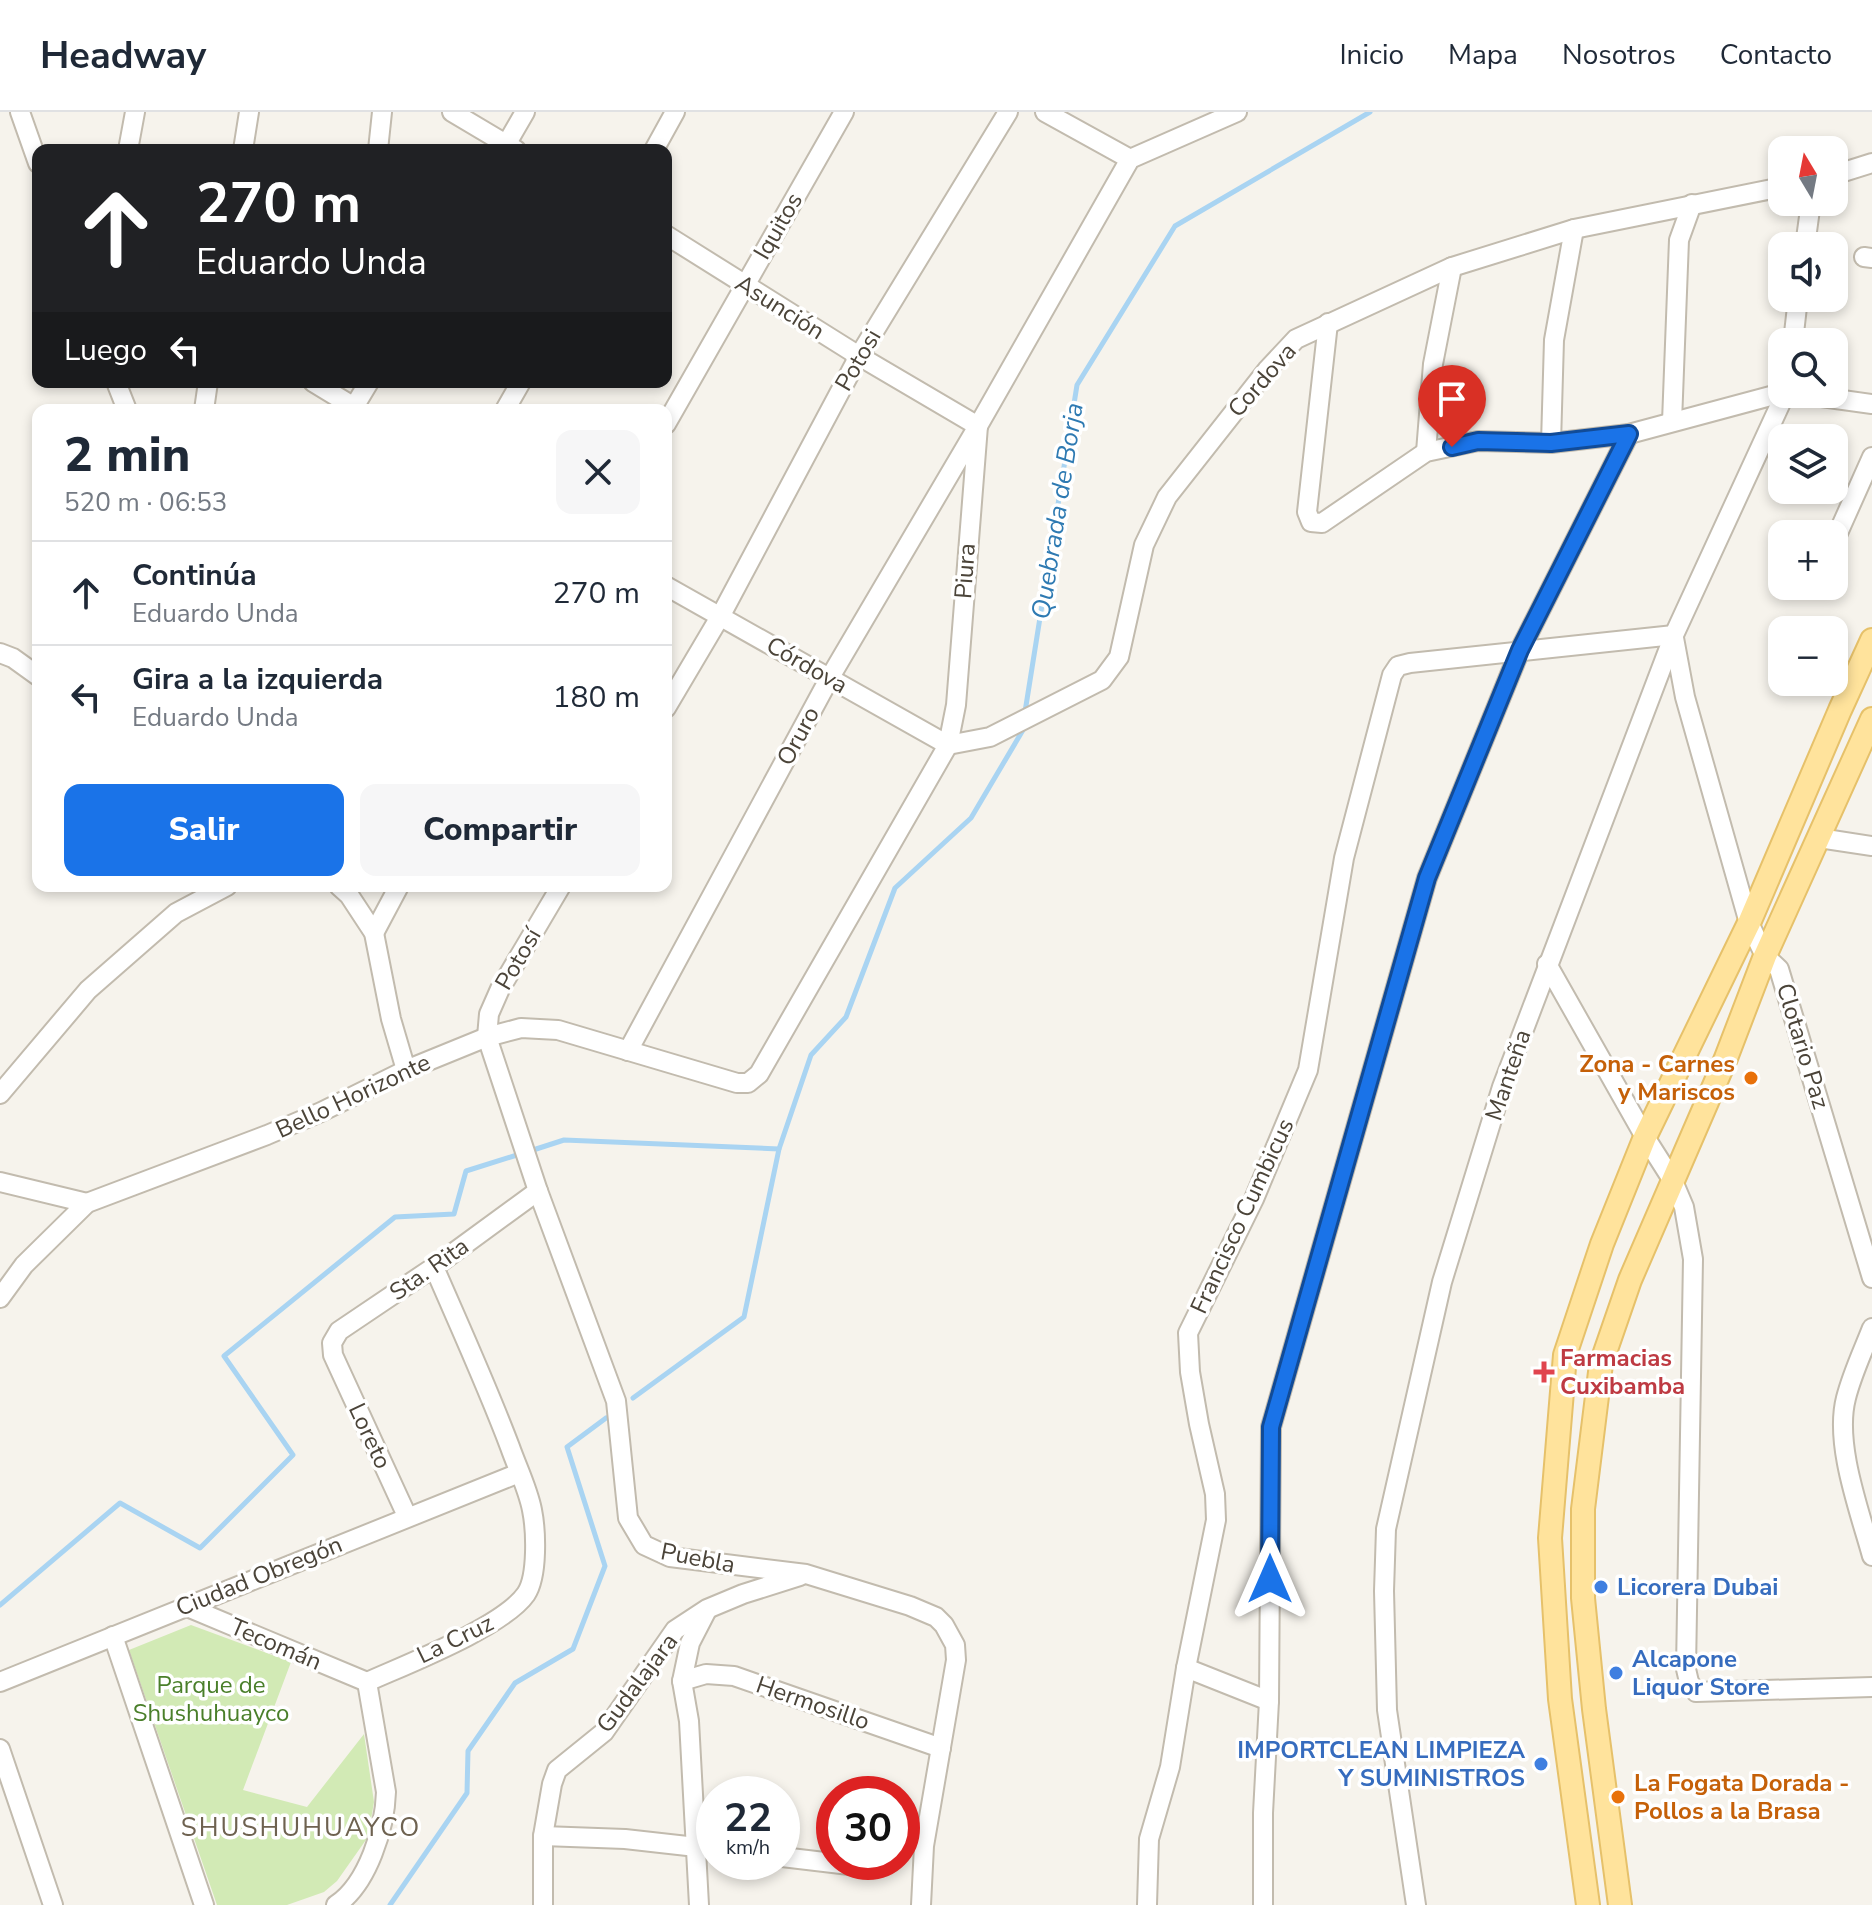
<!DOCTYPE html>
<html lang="es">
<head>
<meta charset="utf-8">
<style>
	body { margin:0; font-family:"Nunito Sans",sans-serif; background:#f6f6f7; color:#1f2937; height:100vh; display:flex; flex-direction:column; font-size:30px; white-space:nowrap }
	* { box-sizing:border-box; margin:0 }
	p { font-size:26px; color:#747a83 }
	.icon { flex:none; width:44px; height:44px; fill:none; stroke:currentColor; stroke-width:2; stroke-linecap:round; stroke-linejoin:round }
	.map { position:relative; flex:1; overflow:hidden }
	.sheet { position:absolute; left:32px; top:292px; width:640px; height:488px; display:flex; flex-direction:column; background:#fff; border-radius:16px; box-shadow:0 4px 12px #0003 }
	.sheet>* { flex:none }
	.hud { position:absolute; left:32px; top:32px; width:640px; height:244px; border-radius:16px; box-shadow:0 4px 12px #0003; background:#202124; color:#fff; overflow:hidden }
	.needle { width:52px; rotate:350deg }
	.tools { position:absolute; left:1768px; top:24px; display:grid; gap:16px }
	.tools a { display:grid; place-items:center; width:80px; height:80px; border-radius:16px; background:#fff; box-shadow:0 4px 12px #0003; font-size:40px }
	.speed { position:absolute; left:696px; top:1664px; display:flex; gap:16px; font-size:40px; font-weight:700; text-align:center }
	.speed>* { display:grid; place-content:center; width:104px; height:104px; border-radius:50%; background:#fff; box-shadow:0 4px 12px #0003; line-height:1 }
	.speed small { font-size:20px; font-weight:400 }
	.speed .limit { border:12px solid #d22; background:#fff; color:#111 }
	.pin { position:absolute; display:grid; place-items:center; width:68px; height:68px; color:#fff; margin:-82px -34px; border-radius:50% 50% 50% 0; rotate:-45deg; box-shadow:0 0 8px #0007 }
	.pin .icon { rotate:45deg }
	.me { position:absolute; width:88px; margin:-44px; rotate:0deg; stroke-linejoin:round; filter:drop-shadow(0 0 6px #0008) }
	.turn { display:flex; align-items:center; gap:28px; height:168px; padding:0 32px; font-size:36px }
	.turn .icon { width:104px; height:104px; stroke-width:2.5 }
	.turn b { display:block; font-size:56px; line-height:68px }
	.then { display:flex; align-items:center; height:76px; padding:0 32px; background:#0003; gap:16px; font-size:30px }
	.round { display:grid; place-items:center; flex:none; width:84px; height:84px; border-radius:16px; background:#f6f6f7 }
	.summary { display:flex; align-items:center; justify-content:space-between; height:136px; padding:0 32px }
	h1 { font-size:48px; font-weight:800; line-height:60px }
	.primary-button { display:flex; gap:16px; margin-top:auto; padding:16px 32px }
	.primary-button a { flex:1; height:92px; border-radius:16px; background:#1a73e8; color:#fff; font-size:32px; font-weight:800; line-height:92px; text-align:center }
	.primary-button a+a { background:#f6f6f7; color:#1f2937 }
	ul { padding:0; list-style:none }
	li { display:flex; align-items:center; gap:24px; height:104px; padding:0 32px; border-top:2px solid #e0e1e3 }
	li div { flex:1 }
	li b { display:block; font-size:30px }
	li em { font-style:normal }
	header { display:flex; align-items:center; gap:48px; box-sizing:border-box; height:112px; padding:0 40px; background:#fff; border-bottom:2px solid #e0e1e3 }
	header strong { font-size:38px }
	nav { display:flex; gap:44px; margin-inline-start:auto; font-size:28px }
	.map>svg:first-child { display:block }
</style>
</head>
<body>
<header>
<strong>Headway</strong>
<nav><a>Inicio</a><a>Mapa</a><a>Nosotros</a><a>Contacto</a></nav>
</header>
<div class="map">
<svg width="1872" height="1793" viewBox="0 0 1872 1793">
	<rect width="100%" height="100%" fill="#f6f3ec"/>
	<path fill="#d2eab5" d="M191,1513l100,37 -48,128 64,17 57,-73 10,68 -6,35 -31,44 -13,11 -37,13h-70l-88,-255z"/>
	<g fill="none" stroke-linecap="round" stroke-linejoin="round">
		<g stroke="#a9d4f2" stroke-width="5">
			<path d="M1025,600l52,-327 98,-159 195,-114"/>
			<path d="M530,1039l34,-11 215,9"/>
			<path d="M633,1286l111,-81 35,-168 32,-94 35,-38 49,-129 76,-70 52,-88"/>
			<path d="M0,1493l120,-102 80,45 93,-93 -69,-99 171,-139 59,-3 12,-43 54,-17"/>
			<path d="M390,1793l77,-112 1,-42 47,-68 58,-34 32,-83 -38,-119 39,-29"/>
		</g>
		<defs>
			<g id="minor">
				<path d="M20,0l18,51"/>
				<path d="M452,0l64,38"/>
				<path d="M1045,0l85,47"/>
				<path d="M128,38l7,-38"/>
				<path d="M243,38l6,-38"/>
				<path d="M378,38l4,-38"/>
				<path d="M503,38l22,-38"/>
				<path d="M654,38l21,-38"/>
				<path d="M1834,63l38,-12"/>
				<path d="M666,123l193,121 119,70"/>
				<path d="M1805,134l6,-44"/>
				<path d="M1864,145l8,1"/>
				<path d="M1328,211l-21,189 4,10 11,1 104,-71 52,-11 73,2 78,-9 153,-41"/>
				<path d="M1793,230l5,-44"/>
				<path d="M116,270l11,28"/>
				<path d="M313,270l46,28"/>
				<path d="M1800,282l72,10"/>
				<path d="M354,295l15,-25"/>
				<path d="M204,298l4,-28"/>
				<path d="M505,298l16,-28"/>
				<path d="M1672,310l7,-182 13,-36"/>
				<path d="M666,312l178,-312"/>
				<path d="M1551,331l3,-103 20,-111"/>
				<path d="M1426,340l7,-88 19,-97"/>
				<path d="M1834,430l38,-85"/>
				<path d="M666,474l282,159 42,-8 112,-57 17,-23 25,-112 23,-48 100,-127 29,-31 156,-72 122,-38 208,-42"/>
				<path d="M1674,526l11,59 64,226 16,33 14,13 93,309"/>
				<path d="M0,541l13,5 25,18"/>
				<path d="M666,596l55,-93 138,-259 149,-244"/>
				<path d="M1819,726l53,8"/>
				<path d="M339,774l10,9 25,38 17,86 15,51"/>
				<path d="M561,774l-61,103 -11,25 -2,23 51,154 78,210 12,117 16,27 26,12 136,17 104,32 26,11 8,8 11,20 1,15 -32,186 -3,59"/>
				<path d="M374,821l25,-47"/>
				<path d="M1547,852l98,173 28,44 11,26 9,52 -7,410 3,13 7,10 176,-5"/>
				<path d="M628,939l201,-372 149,-253 152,-267 107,-47"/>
				<path d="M0,982l88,-104 88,-77 51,-27"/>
				<path d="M0,1070l87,21"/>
				<path d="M0,1186l24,-33 63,-62 180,-68 54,-23 85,-42 81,-33 34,-9 37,2 179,53h11l11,-9 189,-329 8,-40 22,-279"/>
				<path d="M1872,1216c-9,23 -20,46 -26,70 -12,46 14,114 26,158"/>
				<path d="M407,1404l-74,-161 -1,-12 7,-12 95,-64 104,-76"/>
				<path d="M185,1494l182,76"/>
				<path d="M113,1524l91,269"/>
				<path d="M1186,1556l83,33"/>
				<path d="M682,1569l24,-7 28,2 207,72"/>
				<path d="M0,1570l519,-209"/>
				<path d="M367,1570c40,-18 136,-55 159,-88 12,-18 10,-64 6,-84 -4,-21 -15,-43 -22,-63 -23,-61 -50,-120 -76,-180"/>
				<path d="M0,1637l53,156"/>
				<path d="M543,1724l82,3 89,10"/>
				<path d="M782,1745l76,9"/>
				<path d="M336,1793c32,-21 49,-78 50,-113l-19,-110"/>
				<path d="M543,1793v-69l9,-52 5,-14 47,-38 71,-102 32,-21 36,-15 57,-18"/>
				<path d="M699,1793l-10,-184 -7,-40 8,-38 17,-33"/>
				<path d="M1147,1793l2,-66 21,-72 16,-99 30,-148 -1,-26 -16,-70 -9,-52 -2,-39 66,-134 54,-129 36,-212 48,-183 6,-9 12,-3 264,-28"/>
				<path d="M1263,1793v-92l6,-112 2,-274 156,-549 93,-228 109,-216"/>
				<path d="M1416,1793l-29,-195 -3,-119 2,-62 56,-247 60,-195 172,-452 111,-241"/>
			</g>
			<g id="major">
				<path d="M1588,1793l-28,-206 -10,-161 15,-183 37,-111 43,-107 104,-214 91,-213 32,-70"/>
				<path d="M1620,1793l-26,-196 -11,-111v-89l18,-145 29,-84 96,-222 39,-102 107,-237"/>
			</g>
		</defs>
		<use href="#minor" stroke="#c2bbae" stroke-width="22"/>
		<use href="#major" stroke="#e6c16a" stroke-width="26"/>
		<use href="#minor" stroke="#fff" stroke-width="18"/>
		<use href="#major" stroke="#ffe39c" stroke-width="22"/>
	</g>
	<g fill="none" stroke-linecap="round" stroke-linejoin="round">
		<defs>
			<path id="route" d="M1270,1467l1,-152 156,-549 93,-228 109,-216 -78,9 -73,-2 -26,6"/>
		</defs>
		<use href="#route" stroke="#114b97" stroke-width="20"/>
		<use href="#route" stroke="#1a73e8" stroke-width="14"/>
	</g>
	<g fill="#e8710a" stroke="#fff" stroke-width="3">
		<circle cx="1751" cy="966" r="8"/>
		<circle cx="1618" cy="1685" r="8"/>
	</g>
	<path fill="#e0444e" stroke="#fff" stroke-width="3" d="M1540 1248h8v8h8v8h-8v8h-8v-8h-8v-8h8z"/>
	<g fill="#3f7fe0" stroke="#fff" stroke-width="3">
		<circle cx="1601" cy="1475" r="8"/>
		<circle cx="1616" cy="1561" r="8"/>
		<circle cx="1541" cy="1652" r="8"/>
	</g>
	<g text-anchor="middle" stroke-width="7" stroke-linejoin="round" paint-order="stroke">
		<g font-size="24" fill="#4b4439" stroke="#fff">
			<text transform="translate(778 114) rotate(-60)" y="8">Iquitos</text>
			<text transform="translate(780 195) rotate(32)" y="8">Asunción</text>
			<text transform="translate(858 248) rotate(-60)" y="8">Potosi</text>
			<text transform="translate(1262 268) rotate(-49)" y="8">Cordova</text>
			<text transform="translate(965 459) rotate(-86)" y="8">Piura</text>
			<text transform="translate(807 553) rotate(30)" y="8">Córdova</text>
			<text transform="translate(798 624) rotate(-62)" y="8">Oruro</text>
			<text transform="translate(518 847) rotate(-60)" y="8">Potosí</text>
			<text transform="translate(1803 934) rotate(73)" y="8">Clotario Paz</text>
			<text transform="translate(1508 963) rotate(-71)" y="8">Manteña</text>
			<text transform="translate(353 984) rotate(-25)" y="8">Bello Horizonte</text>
			<text transform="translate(1242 1104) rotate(-65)" y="8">Francisco Cumbicus</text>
			<text transform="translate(429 1157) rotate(-35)" y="8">Sta. Rita</text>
			<text transform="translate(370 1324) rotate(65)" y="8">Loreto</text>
			<text transform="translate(698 1446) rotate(11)" y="8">Puebla</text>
			<text transform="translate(259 1464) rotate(-22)" y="8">Ciudad Obregón</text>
			<text transform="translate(455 1527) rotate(-26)" y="8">La Cruz</text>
			<text transform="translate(276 1532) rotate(23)" y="8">Tecomán</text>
			<text transform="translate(637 1571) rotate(-53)" y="8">Gudalajara</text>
			<text transform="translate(813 1591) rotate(19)" y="8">Hermosillo</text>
		</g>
		<g font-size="24" font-weight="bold" fill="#c56008" stroke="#fff" text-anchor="end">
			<text x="1735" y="960">Zona - Carnes<tspan x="1735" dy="28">y Mariscos</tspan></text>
			<text x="1634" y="1679" text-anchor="start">La Fogata Dorada -<tspan x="1634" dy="28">Pollos a la Brasa</tspan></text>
		</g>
		<g font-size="24" font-weight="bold" fill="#be3a42" stroke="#fff" text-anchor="start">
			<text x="1560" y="1254">Farmacias<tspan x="1560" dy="28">Cuxibamba</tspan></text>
		</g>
		<g font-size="24" font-weight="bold" fill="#366cbe" stroke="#fff" text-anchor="start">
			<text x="1617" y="1483">Licorera Dubai</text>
			<text x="1632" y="1555">Alcapone<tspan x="1632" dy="28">Liquor Store</tspan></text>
			<text x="1525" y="1646" text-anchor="end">IMPORTCLEAN LIMPIEZA<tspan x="1525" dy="28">Y SUMINISTROS</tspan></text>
		</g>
		<g font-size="24" fill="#4a7f2a" stroke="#fff">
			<text x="211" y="1581">Parque de<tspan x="211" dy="28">Shushuhuayco</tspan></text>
		</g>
		<g font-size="26" font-style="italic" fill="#2e7ab2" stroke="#fff">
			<text transform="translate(1057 399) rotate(-81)" y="9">Quebrada de Borja</text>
		</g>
		<g font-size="26" letter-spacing="2" fill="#6e6250" stroke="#fff">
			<text x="301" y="1724">SHUSHUHUAYCO</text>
		</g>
	</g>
</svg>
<div class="tools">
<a><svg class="needle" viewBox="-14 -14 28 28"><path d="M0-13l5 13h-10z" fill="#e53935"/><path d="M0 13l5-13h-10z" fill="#747a83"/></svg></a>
<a><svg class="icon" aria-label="sound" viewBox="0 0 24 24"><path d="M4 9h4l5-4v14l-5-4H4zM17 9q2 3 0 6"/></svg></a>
<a><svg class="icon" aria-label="search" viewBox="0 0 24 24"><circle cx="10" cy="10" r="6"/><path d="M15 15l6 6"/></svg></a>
<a><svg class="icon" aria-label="layers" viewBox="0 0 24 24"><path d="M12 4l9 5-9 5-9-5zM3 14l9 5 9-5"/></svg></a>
<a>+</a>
<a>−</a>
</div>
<div class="speed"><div>22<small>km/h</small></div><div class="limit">30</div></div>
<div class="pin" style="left:1452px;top:335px;background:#d93025"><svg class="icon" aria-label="arrive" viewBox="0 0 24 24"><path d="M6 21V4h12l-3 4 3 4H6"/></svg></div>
<svg class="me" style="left:1270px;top:1467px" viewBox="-20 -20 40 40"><path d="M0-17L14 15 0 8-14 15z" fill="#1a73e8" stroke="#fff" stroke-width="4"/></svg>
<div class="hud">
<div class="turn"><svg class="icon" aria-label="ahead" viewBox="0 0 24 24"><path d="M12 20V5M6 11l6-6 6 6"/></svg><div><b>270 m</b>Eduardo Unda</div></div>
<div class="then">Luego<svg class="icon" aria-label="left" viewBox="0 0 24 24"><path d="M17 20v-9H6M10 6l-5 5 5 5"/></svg></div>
</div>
<section class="sheet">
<div class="summary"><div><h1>2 min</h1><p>520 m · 06:53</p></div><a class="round"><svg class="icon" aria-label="close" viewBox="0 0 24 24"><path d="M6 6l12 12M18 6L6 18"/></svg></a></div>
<ul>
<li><svg class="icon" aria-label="ahead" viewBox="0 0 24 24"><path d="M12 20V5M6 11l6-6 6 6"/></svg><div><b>Continúa</b><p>Eduardo Unda</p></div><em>270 m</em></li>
<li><svg class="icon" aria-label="left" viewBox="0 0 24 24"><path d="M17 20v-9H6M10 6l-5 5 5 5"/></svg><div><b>Gira a la izquierda</b><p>Eduardo Unda</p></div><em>180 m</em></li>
</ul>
<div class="primary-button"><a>Salir</a><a>Compartir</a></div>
</section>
</div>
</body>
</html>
